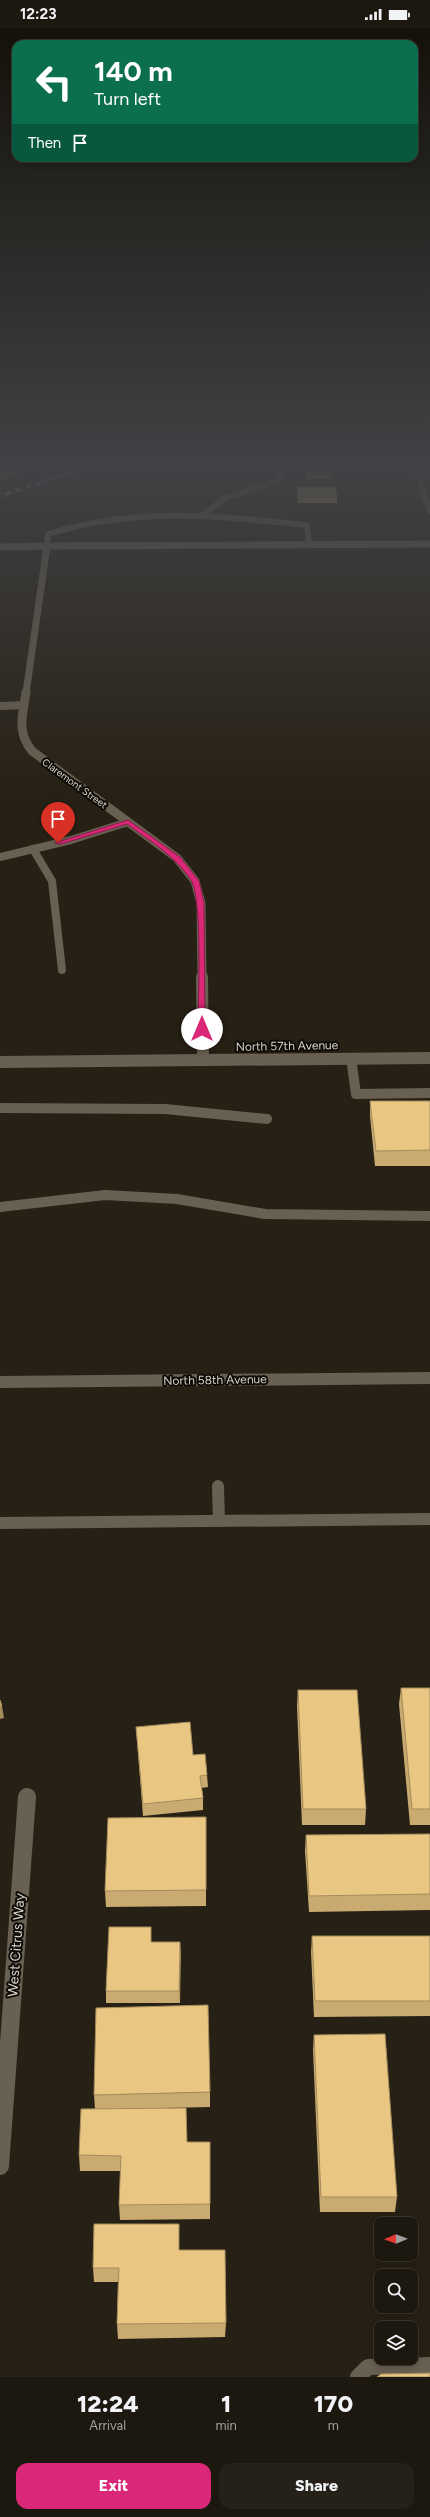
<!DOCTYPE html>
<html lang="en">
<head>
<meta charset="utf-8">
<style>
	body { margin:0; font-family:Figtree,sans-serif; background:#252118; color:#f1f3f6; height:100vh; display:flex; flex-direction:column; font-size:15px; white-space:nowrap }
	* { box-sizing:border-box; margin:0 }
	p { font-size:13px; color:#a0a09e }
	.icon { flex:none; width:22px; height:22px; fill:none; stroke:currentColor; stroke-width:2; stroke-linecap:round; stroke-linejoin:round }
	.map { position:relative; height:2349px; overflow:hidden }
	.sheet { display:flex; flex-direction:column; background:#1d180f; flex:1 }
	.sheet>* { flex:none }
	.hud { position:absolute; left:12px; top:12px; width:406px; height:122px; border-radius:12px; box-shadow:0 2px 10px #0003,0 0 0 1px #3b372f; background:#0b6e4f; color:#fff; overflow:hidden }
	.needle { width:26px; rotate:269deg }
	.fabs { position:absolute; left:374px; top:2189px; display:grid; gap:8px }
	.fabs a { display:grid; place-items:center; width:44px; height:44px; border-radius:8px; background:#1d180f; box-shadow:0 2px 10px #0003,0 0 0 1px #3b372f; font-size:20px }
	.pin { position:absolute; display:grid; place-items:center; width:34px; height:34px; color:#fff; margin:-41px -17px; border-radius:50% 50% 50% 0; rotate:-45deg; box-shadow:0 0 4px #0007 }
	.pin .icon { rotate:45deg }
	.me { position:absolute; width:44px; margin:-22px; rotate:0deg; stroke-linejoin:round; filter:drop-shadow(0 0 3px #0008) }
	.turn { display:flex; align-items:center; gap:14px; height:84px; padding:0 16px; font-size:18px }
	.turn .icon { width:52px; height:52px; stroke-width:2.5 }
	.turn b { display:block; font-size:28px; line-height:34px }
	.then { display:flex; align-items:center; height:38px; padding:0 16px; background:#0003; gap:8px; font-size:15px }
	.eta { display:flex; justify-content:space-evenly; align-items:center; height:68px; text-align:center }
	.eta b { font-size:24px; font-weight:800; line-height:28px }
	.action { display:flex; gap:8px; margin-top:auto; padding:8px 16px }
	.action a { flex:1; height:46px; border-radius:12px; background:#db2777; color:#fff; font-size:16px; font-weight:800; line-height:46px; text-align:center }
	.action a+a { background:#252118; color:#f1f3f6 }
	.status { display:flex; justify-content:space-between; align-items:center; height:28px; padding:0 20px; background:#1d180f; direction:ltr }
	.status svg { height:11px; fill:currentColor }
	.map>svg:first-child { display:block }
</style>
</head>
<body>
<div class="status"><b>12:23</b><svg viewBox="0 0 49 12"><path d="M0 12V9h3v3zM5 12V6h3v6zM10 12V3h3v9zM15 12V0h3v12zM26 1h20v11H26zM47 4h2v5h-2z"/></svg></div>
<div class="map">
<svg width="430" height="2349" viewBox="0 0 430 2349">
	<rect width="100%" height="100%" fill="#272014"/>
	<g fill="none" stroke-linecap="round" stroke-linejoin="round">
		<g stroke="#686051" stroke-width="6">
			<path d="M416,439l14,44"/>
			<path d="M202,487l24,-17 53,-18 2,-13"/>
			<path d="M47,518l1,-12c90,-28 167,-18 259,-9l2,19"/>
		</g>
		<g stroke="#686051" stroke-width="8">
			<path d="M0,678l24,-1"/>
			<path d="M33,821l19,32 10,89"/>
			<path d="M0,829l71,-17 57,-18"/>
		</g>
		<g stroke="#686051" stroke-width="10">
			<path d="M351,1030l5,36 74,-1"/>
			<path d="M0,1080l165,1 102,10"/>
			<path d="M0,1179l105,-12 72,4 88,15 165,2"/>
		</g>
		<g stroke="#686051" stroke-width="12">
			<path d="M0,1354l430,-4"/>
			<path d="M218,1458l1,35"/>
			<path d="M0,1495l430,-4"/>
		</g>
		<path stroke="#686051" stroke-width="16" d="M358,2349l10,-10 62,-2"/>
		<path stroke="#686051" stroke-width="7" d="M0,519l47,-1"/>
		<path stroke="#686051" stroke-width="18" d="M0,2138l27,-369"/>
		<path stroke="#686051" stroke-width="7" d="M26,665l21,-147 383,-2"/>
		<path stroke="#686051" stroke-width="9" d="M26,664c-3,23 -10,39 6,59l145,107 18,23 6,22 1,75"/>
		<g stroke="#686051" stroke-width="12">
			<path d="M202,949l1,83"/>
			<path d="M0,1034l430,-4"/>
		</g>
		<path stroke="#9f7e3e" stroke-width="7" d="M0,448l27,-9"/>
		<defs>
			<path id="rail" d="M0,468l87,-29"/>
		</defs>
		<use href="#rail" stroke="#a9a39a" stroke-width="3"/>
		<use href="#rail" stroke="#0e0b06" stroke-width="2" stroke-dasharray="5.5" stroke-linecap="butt"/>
	</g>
	<g fill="#c9aa71">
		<path d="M304,439h27l1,4 -1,8h-25l-2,-8z"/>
		<path d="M297,459l40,7v9h-39l-1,-7z"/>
		<path d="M370,1073h60v65h-55l-5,-50z"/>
		<path d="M401,1660h29v137h-20l-11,-121z"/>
		<path d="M298,1662l68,119 -1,16h-63l-5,-119z"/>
		<path d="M136,1699l57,28 14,20 1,12 -7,1 2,10v12l-60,6z"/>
		<path d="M206,1789v89l-100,1 -1,-16z"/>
		<path d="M430,1806v76l-121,2 -4,-61 1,-16z"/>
		<path d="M312,1908h118v80l-116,1 -3,-65z"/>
		<path d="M152,1914h28v61h-74v-12z"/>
		<path d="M314,2007l83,162 -2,15h-75l-7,-162z"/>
		<path d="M210,2064v15l-43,1 20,34h23v77l-90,1 -1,-15 2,-34h-41l-1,-16 16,-46 -1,-14z"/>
		<path d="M179,2222l47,73 -1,14 -107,2 -1,-15 1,-42h-24l-1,-14z"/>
	</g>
	<g fill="#a48b5c">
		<path d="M2,1678l2,12 -4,1v-12z"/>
		<path d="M180,1914l1,12 -1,49 -1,-12z"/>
	</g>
	<g fill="#eac683" stroke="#a48b5c">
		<path d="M305,439h26l1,4h-26z"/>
		<path d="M297,459h38l2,7 -39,1z"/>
		<path d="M370,1073h60v49l-54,1z"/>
		<path d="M401,1660h29v121h-18z"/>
		<path d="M298,1662h59l9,119h-63z"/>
		<path d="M0,1672l2,6 -2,1z"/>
		<path d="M190,1694l3,33 12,-1 2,21 -7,1 3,22 -60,6 -7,-77z"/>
		<path d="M206,1789v73l-101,1 3,-73z"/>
		<path d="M430,1806v60l-121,2 -3,-61z"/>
		<path d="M109,1899h42v15h29l-1,49h-73z"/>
		<path d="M312,1908h118v65h-115z"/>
		<path d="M208,1977l2,87 -116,3 2,-87z"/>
		<path d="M385,2006l12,163h-76l-7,-162z"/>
		<path d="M186,2080l1,34h23v62l-91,1 2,-49 -42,-1 2,-46z"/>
		<path d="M94,2196h85v26h46l1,73 -109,1 2,-56h-26z"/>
		<path d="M430,2345v4h-53l4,-3z"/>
	</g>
	<linearGradient id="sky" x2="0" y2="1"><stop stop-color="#15120b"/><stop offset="0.57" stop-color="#414245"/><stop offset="1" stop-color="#414245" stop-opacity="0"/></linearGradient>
	<rect width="430" height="768" fill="url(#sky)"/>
	<path fill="#db2777" stroke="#8e194d" d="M128,792l52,37 19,24 5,22 1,128 -7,-2c0,-28 5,-130 -7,-149 -16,-24 -41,-39 -64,-56l-66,20 -6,-1z"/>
	<g text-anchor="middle" stroke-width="4" stroke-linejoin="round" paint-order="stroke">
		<g font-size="10" fill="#d8d3cb" stroke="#0e0b06">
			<text transform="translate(75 755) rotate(36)" y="4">Claremont Street</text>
		</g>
		<g font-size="12" fill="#d8d3cb" stroke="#0e0b06">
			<text transform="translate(287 1018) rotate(-1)" y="4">North 57th Avenue</text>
			<text transform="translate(215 1352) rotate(-1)" y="4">North 58th Avenue</text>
		</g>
		<g font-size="14" fill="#d8d3cb" stroke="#0e0b06">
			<text transform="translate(16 1917) rotate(-86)" y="5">West Citrus Way</text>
		</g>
	</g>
</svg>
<div class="fabs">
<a><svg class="needle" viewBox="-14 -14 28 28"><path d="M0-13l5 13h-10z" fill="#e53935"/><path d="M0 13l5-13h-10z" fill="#a0a09e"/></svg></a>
<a><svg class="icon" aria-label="search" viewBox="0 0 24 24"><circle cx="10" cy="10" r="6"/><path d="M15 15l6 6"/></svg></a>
<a><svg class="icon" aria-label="layers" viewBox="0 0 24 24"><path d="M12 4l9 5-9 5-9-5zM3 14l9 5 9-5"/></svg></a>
</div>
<div class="pin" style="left:58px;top:815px;background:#d93025"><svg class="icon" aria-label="arrive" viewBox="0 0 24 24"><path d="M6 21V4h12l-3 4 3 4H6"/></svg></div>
<svg class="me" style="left:202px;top:1001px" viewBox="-20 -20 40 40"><circle r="19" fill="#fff"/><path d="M0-13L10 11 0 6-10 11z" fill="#db2777"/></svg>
<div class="hud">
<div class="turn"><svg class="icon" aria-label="left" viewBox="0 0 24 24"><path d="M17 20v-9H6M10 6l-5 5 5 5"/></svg><div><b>140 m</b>Turn left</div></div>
<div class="then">Then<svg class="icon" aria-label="arrive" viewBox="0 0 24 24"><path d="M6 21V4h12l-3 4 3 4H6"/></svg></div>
</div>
</div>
<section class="sheet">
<div class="eta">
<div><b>12:24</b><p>Arrival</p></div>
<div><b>1</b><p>min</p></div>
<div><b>170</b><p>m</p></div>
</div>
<div class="action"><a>Exit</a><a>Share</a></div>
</section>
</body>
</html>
